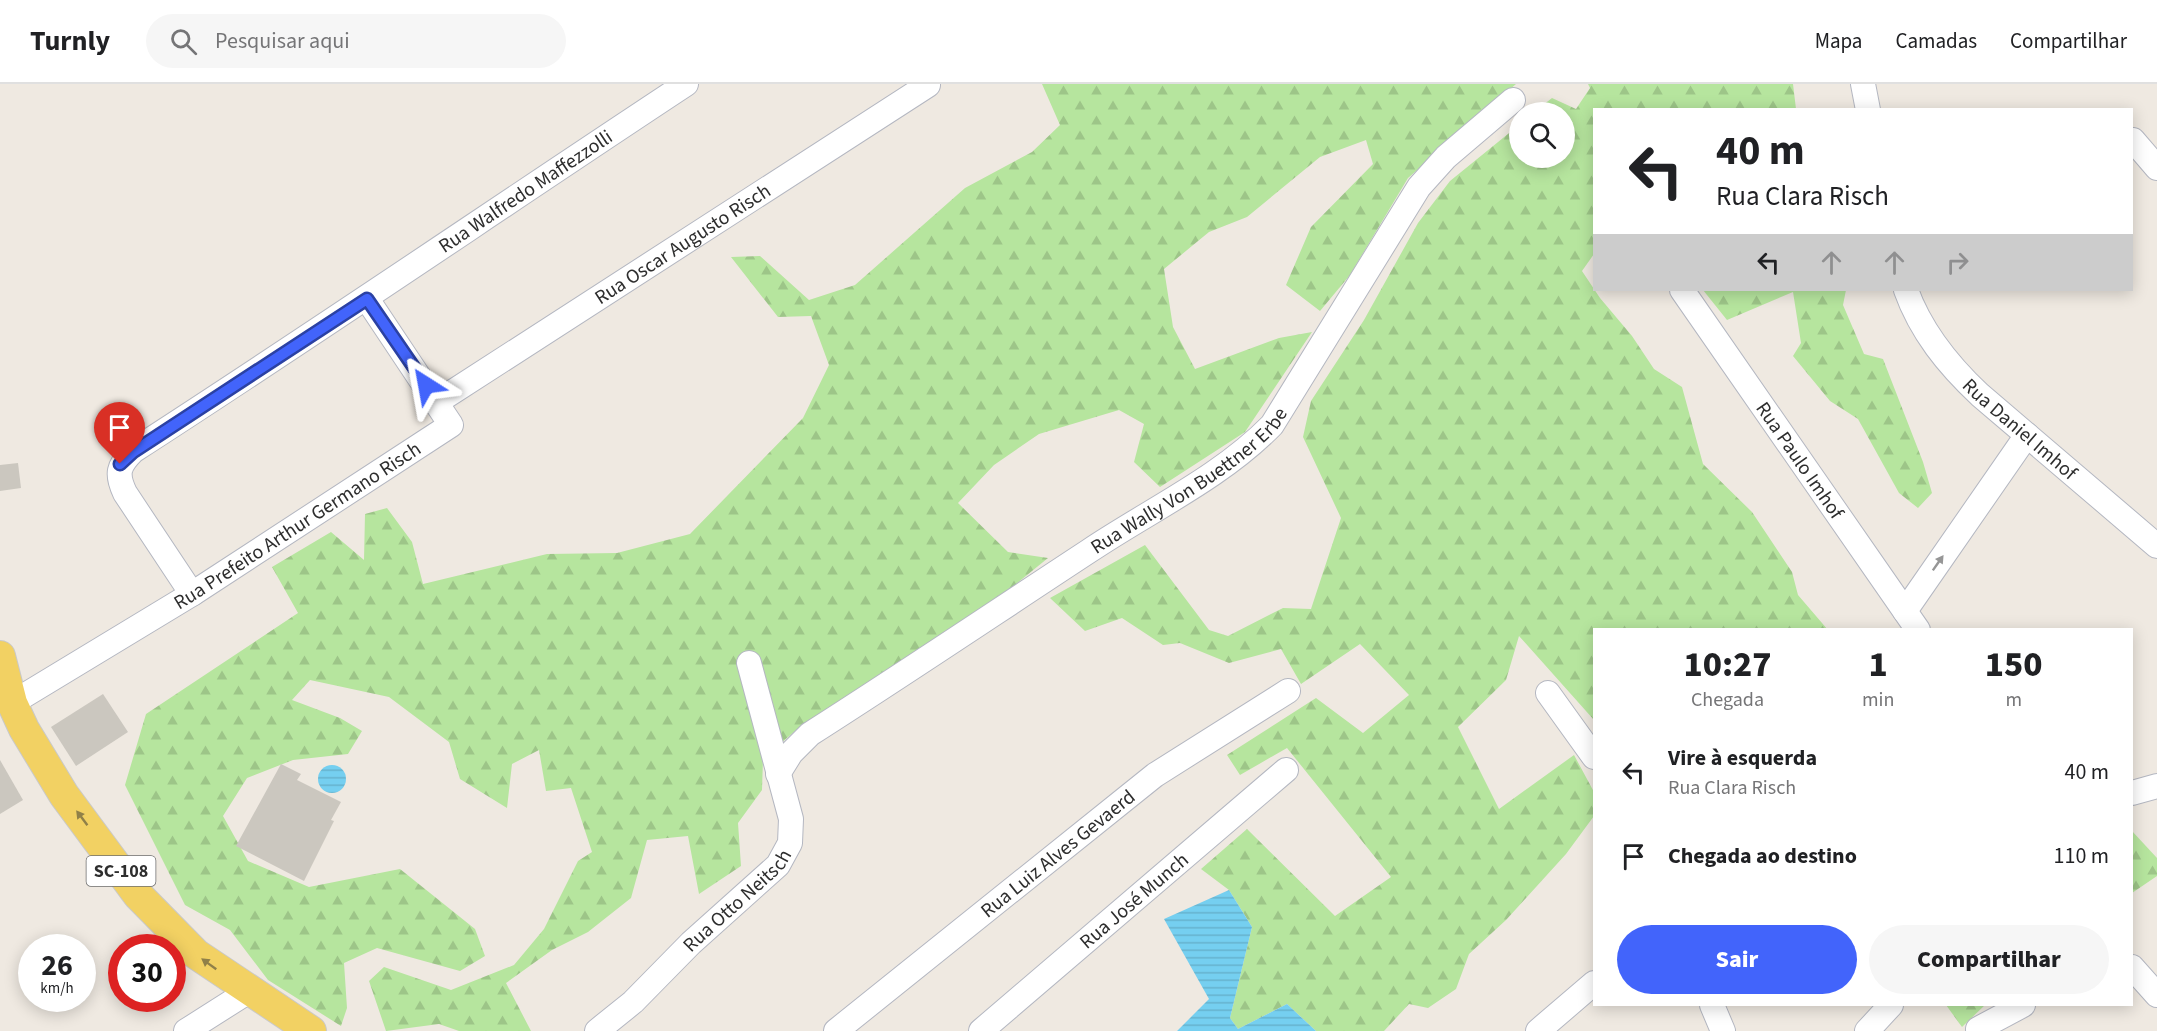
<!DOCTYPE html>
<html lang="pt">
<head>
<meta charset="utf-8">
<style>
	body { margin:0; font-family:"Source Sans 3",sans-serif; background:#f6f6f6; color:#202124; height:100vh; display:flex; flex-direction:column; font-size:22px; white-space:nowrap }
	* { box-sizing:border-box; margin:0 }
	p { font-size:20px; color:#757577 }
	.icon { flex:none; width:33px; height:33px; fill:none; stroke:currentColor; stroke-width:2; stroke-linecap:round; stroke-linejoin:round }
	.map { position:relative; flex:1; overflow:hidden }
	.panel { position:absolute; left:1593px; top:544px; width:540px; height:378px; display:flex; flex-direction:column; background:#fff; border-radius:0px; box-shadow:0 3px 15px #0003 }
	.panel>* { flex:none }
	.top-card { position:absolute; left:1593px; top:24px; width:540px; height:183px; border-radius:0px; box-shadow:0 3px 15px #0003; background:#fff; color:#202124; overflow:hidden }
	.fabs { position:absolute; left:1509px; top:18px; display:grid; gap:12px }
	.fabs a { display:grid; place-items:center; width:66px; height:66px; border-radius:50%; background:#fff; box-shadow:0 3px 15px #0003; font-size:30px }
	.speed { position:absolute; left:18px; top:850px; display:flex; gap:12px; font-size:30px; font-weight:700; text-align:center }
	.speed>* { display:grid; place-content:center; width:78px; height:78px; border-radius:50%; background:#fff; box-shadow:0 3px 15px #0003; line-height:1 }
	.speed small { font-size:15px; font-weight:400 }
	.speed .limit { border:9px solid #d22; background:#fff; color:#111 }
	.pin { position:absolute; display:grid; place-items:center; width:51px; height:51px; color:#fff; margin:-62px -26px; border-radius:50% 50% 50% 0; rotate:-45deg; box-shadow:0 0 6px #0007 }
	.pin .icon { rotate:45deg }
	.me { position:absolute; width:66px; margin:-33px; rotate:326deg; stroke-linejoin:round; filter:drop-shadow(0 0 4px #0008) }
	.turn { display:flex; align-items:center; gap:21px; height:126px; padding:0 24px; font-size:27px }
	.turn .icon { width:78px; height:78px; stroke-width:2.5 }
	.turn b { display:block; font-size:42px; line-height:51px }
	.lanes { display:flex; align-items:center; height:57px; padding:0 24px; background:#0003; justify-content:center; gap:30px; direction:ltr }
	.lanes .off { opacity:.35 }
	.eta { display:flex; justify-content:space-evenly; align-items:center; height:102px; text-align:center }
	.eta b { font-size:36px; font-weight:800; line-height:42px }
	.primary-button { display:flex; gap:12px; margin-top:auto; padding:12px 24px }
	.primary-button a { flex:1; height:69px; border-radius:36px; background:#4264fb; color:#fff; font-size:24px; font-weight:800; line-height:69px; text-align:center }
	.primary-button a+a { background:#f6f6f6; color:#202124 }
	ul { padding:0; list-style:none }
	li { display:flex; align-items:center; gap:18px; height:84px; padding:0 24px }
	li div { flex:1 }
	li b { display:block; font-size:22px }
	li em { font-style:normal }
	header { display:flex; align-items:center; gap:36px; box-sizing:border-box; height:84px; padding:0 30px; background:#fff; border-bottom:2px solid #e0e0e0 }
	header strong { font-size:28px }
	nav { display:flex; gap:33px; margin-inline-start:auto; font-size:21px }
	.search { width:420px; height:54px; background:#f6f6f6; display:flex; align-items:center; gap:15px; box-sizing:border-box; padding:0 21px; border-radius:33px; color:#757577; font-size:22px }
	.map>svg:first-child { display:block }
</style>
</head>
<body>
<header>
<strong>Turnly</strong>
<div class="search"><svg class="icon" aria-label="search" viewBox="0 0 24 24"><circle cx="10" cy="10" r="6"/><path d="M15 15l6 6"/></svg>Pesquisar aqui</div>
<nav><a>Mapa</a><a>Camadas</a><a>Compartilhar</a></nav>
</header>
<div class="map">
<svg width="2157" height="947" viewBox="0 0 2157 947">
	<defs>
		<pattern id="forest-firs" width="22" height="20" patternUnits="userSpaceOnUse" patternTransform="scale(1.5)"><rect width="22" height="20" fill="#b6e59e"/><path d="M5 1l3.5 6h-7zM16 11l3.5 6h-7z" fill="#9dc588"/></pattern>
		<pattern id="water-rules" width="6" height="5" patternUnits="userSpaceOnUse" patternTransform="scale(1.5)"><rect width="6" height="5" fill="#75cff0"/><path d="M0 2.5h6" fill="none" stroke="#66b2ce"/></pattern>
	</defs>
	<rect width="100%" height="100%" fill="#efe9e1"/>
	<g fill="url(#forest-firs)">
		<path d="M1042,0h474l-108,94 -58,97 -30,36 -34,-26 25,-58 62,-63 -7,-24 -46,17 -73,60 -38,15 -45,37 9,58 22,42 84,-31 33,-6 -67,100 -85,55 -26,-25 10,-38 -25,-14 -80,24 -45,31 -36,38 50,49 40,6 -65,53 -187,119 -33,29 -1,31 -24,33 3,43 -42,28 -11,-58 -41,4 -16,58 -43,34 -36,18 -46,33 25,48h-72l-20,-7 -53,7 -17,-50 15,-14 67,23 63,-25 30,-36 34,-68 14,-9 -21,-64 -25,3 -7,-41 -27,14 -5,44 -47,-29 -11,-37 -60,-45 -79,-17 -18,20 48,18 22,13 -14,23 -55,6 -46,18 -24,38 25,45 61,26 91,-18 75,60 10,27 -25,15 -83,-23 -33,15 3,45 -6,18 -73,-46 -38,-50 -45,-25 -60,-120 21,-71 152,-101 -26,-46 59,-35 33,28 1,-46 22,-6 25,34 11,42 124,-30 70,-1 73,-19 113,-116 26,-53 -18,-49 -33,1 -47,-60 29,-1 49,44 46,-15 110,-97 67,-36 28,-27z"/>
		<path d="M1588,0h205l3,25 -202,1v144l-12,17 18,27 32,38 22,33 28,18 21,77 49,48 40,60 6,23 30,35h-234v90l-75,-84 -13,44 -48,47 41,82 75,-54 20,37v24l-28,38 -60,66 -37,34 -13,35 -28,19 -19,-4 -25,27h-68l-29,-27 -49,25 -8,-11 22,-91 -23,-37 -28,-21 46,-40 88,87 56,-39 -104,-129 -47,27 -13,-20 89,-57 47,35 46,-38 -49,-51 -59,40 -20,-35 -52,14 -49,-20 -17,2 -41,-27 -37,13 -35,-33 95,-53 64,85 19,6 55,-28 28,1 30,-91 -38,-81 8,-36 53,-81 54,-97 32,-42 69,-56 1,33h44v-46h-30l18,-14 24,11 14,-21z"/>
		<path d="M1703,206h143l-3,15 21,49 19,5 40,103 9,31 -14,15 -19,-15 -41,-74 -28,-18 -37,-45 8,-13 -8,-51 -66,28z"/>
		<path d="M2132,747l25,27v18l-25,17z"/>
		<path d="M1946,921h39l-23,22z"/>
	</g>
	<g fill="url(#water-rules)">
		<circle cx="332" cy="695" r="14"/>
		<path d="M1229,806l23,37 -22,91 8,11 49,-25 29,27h-139l32,-32 -45,-80z"/>
	</g>
	<g fill="#cbc7bf">
		<path d="M18,379l3,25 -21,3v-26z"/>
		<path d="M103,610l25,38 -52,34 -25,-39z"/>
		<path d="M0,676l23,40 -23,14z"/>
		<path d="M281,680l20,10 -4,6 44,22 -10,18 3,1 -30,60 -68,-35z"/>
	</g>
	<g fill="none" stroke-linecap="round" stroke-linejoin="round">
		<defs>
			<g id="minor">
				<path d="M1863,0l5,26"/>
				<path d="M2133,56l24,28"/>
				<path id="s1" d="M1682,206l236,340"/>
				<path id="s2" d="M1906,206c15,42 42,75 74,105l177,151"/>
				<path id="s3" d="M437,318l491,-317"/>
				<path id="s4" d="M192,510l-67,-101c-9,-19 -7,-27 8,-42 186,-120 368,-245 553,-367"/>
				<path d="M1905,527l122,-176"/>
				<path d="M1548,609l46,64"/>
				<path id="s5" d="M12,619l180,-109 259,-169 -84,-126"/>
				<path id="s6" d="M778,690l13,-21 19,-19c94,-60 186,-122 279,-183 61,-41 131,-73 183,-126l147,-238 27,-30 67,-57"/>
				<path d="M2132,709l25,-7"/>
				<path d="M2132,883l25,28"/>
				<path d="M1712,921l11,26"/>
				<path d="M1978,945l45,-24"/>
				<path d="M186,947l63,-40"/>
				<path id="s7" d="M597,947l36,-29 58,-59 87,-78 12,-22 1,-24 -42,-156"/>
				<path id="s8" d="M836,947l319,-256 133,-84"/>
				<path id="s9" d="M981,947l305,-261"/>
				<path d="M1538,947l56,-48"/>
				<path d="M1867,947l24,-26"/>
			</g>
			<path id="major" d="M0,572l12,47 12,26 40,66 74,100 58,59 115,77"/>
		</defs>
		<use href="#minor" stroke="#b4b7c1" stroke-width="26"/>
		<use href="#major" stroke="#c9c9c9" stroke-width="32"/>
		<use href="#minor" stroke="#fff" stroke-width="24"/>
		<use href="#major" stroke="#f2d163" stroke-width="30"/>
	</g>
	<defs><path id="oneway-solid" d="M-6-.8H1V-3.2L6.5 0L1 3.2V.8H-6Z" transform="scale(1.5)"/></defs>
	<use fill="#969696" href="#oneway-solid" transform="translate(1938 479) rotate(-55)"/>
	<g fill="#908048">
		<use href="#oneway-solid" transform="translate(82 734) rotate(-127)"/>
		<use href="#oneway-solid" transform="translate(209 880) rotate(-144)"/>
	</g>
	<g fill="none" stroke-linecap="round" stroke-linejoin="round">
		<defs>
			<path id="route" d="M120,380l13,-12 234,-153 59,86"/>
		</defs>
		<use href="#route" stroke="#2b41a3" stroke-width="15"/>
		<use href="#route" stroke="#4264fb" stroke-width="10"/>
	</g>
	<g text-anchor="middle" stroke-width="6" stroke-linejoin="round" paint-order="stroke">
		<rect fill="#fff" stroke="#6d6d6d" stroke-width="1.5" x="86.5" y="772" width="69" height="30" rx="4.5"/>
		<g font-size="18" font-weight="bold" fill="#2e2e2e">
			<text x="121" y="793">SC-108</text>
		</g>
		<g font-size="20" fill="#2e2e2e" stroke="#fff">
			<text dy="7" stroke="none"><textPath href="#s4" startOffset="639">Rua Walfredo Maffezzolli</textPath></text>
			<text dy="7" stroke="none"><textPath href="#s3" startOffset="292">Rua Oscar Augusto Risch</textPath></text>
			<text dy="7" stroke="none"><textPath href="#s2" startOffset="182">Rua Daniel Imhof</textPath></text>
			<text dy="7" stroke="none"><textPath href="#s1" startOffset="207">Rua Paulo Imhof</textPath></text>
			<text dy="7" stroke="none"><textPath href="#s6" startOffset="508">Rua Wally Von Buettner Erbe</textPath></text>
			<text dy="7" stroke="none"><textPath href="#s5" startOffset="336">Rua Prefeito Arthur Germano Risch</textPath></text>
			<text dy="7" stroke="none"><textPath href="#s8" startOffset="284">Rua Luiz Alves Gevaerd</textPath></text>
			<text dy="7" stroke="none"><textPath href="#s7" startOffset="192">Rua Otto Neitsch</textPath></text>
			<text dy="7" stroke="none"><textPath href="#s9" startOffset="201">Rua José Munch</textPath></text>
		</g>
	</g>
</svg>
<div class="fabs">
<a><svg class="icon" aria-label="search" viewBox="0 0 24 24"><circle cx="10" cy="10" r="6"/><path d="M15 15l6 6"/></svg></a>
</div>
<div class="speed"><div>26<small>km/h</small></div><div class="limit">30</div></div>
<div class="pin" style="left:120px;top:380px;background:#d93025"><svg class="icon" aria-label="arrive" viewBox="0 0 24 24"><path d="M6 21V4h12l-3 4 3 4H6"/></svg></div>
<svg class="me" style="left:426px;top:301px" viewBox="-20 -20 40 40"><path d="M0-17L14 15 0 8-14 15z" fill="#4264fb" stroke="#fff" stroke-width="4"/></svg>
<div class="top-card">
<div class="turn"><svg class="icon" aria-label="left" viewBox="0 0 24 24"><path d="M17 20v-9H6M10 6l-5 5 5 5"/></svg><div><b>40 m</b>Rua Clara Risch</div></div>
<div class="lanes"><svg class="icon" aria-label="left" viewBox="0 0 24 24"><path d="M17 20v-9H6M10 6l-5 5 5 5"/></svg><svg class="icon off" aria-label="ahead" viewBox="0 0 24 24"><path d="M12 20V5M6 11l6-6 6 6"/></svg><svg class="icon off" aria-label="ahead" viewBox="0 0 24 24"><path d="M12 20V5M6 11l6-6 6 6"/></svg><svg class="icon off" aria-label="right" viewBox="0 0 24 24"><path d="M7 20v-9h11M14 6l5 5-5 5"/></svg></div>
</div>
<section class="panel">
<div class="eta">
<div><b>10:27</b><p>Chegada</p></div>
<div><b>1</b><p>min</p></div>
<div><b>150</b><p>m</p></div>
</div>
<ul>
<li><svg class="icon" aria-label="left" viewBox="0 0 24 24"><path d="M17 20v-9H6M10 6l-5 5 5 5"/></svg><div><b>Vire à esquerda</b><p>Rua Clara Risch</p></div><em>40 m</em></li>
<li><svg class="icon" aria-label="arrive" viewBox="0 0 24 24"><path d="M6 21V4h12l-3 4 3 4H6"/></svg><div><b>Chegada ao destino</b></div><em>110 m</em></li>
</ul>
<div class="primary-button"><a>Sair</a><a>Compartilhar</a></div>
</section>
</div>
</body>
</html>
